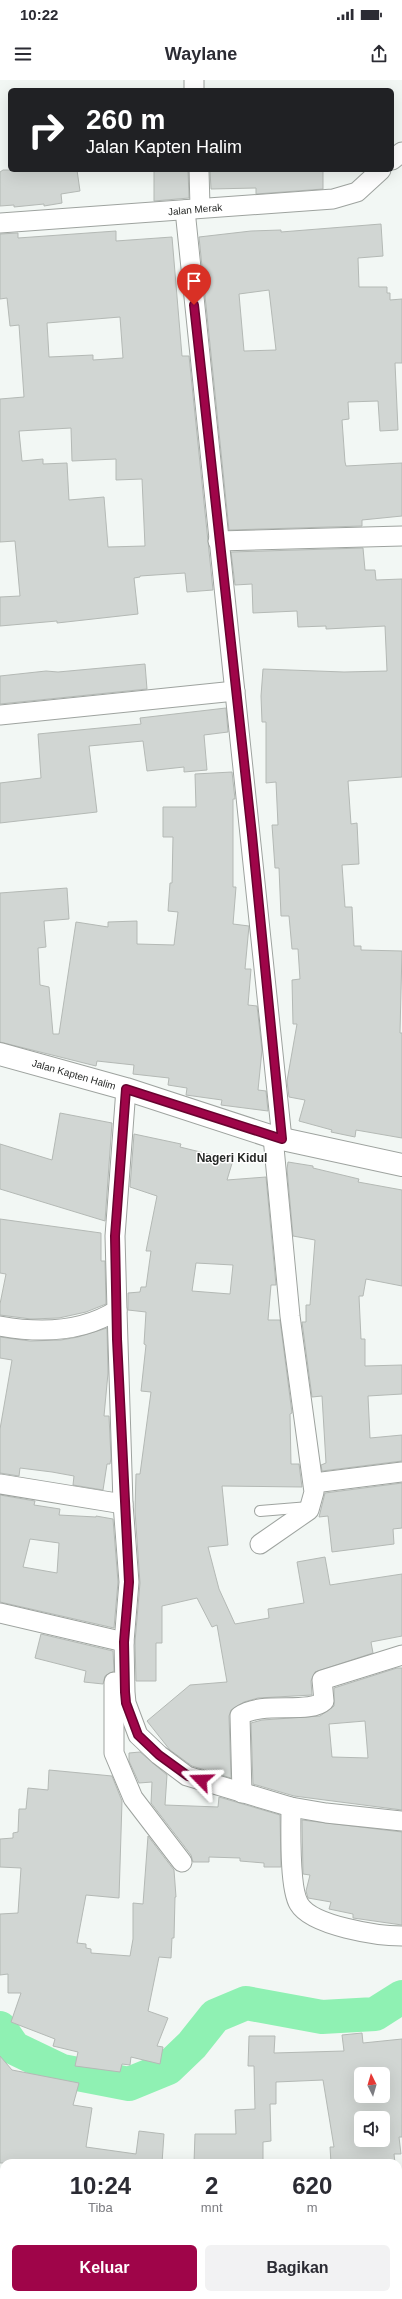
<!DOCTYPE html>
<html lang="id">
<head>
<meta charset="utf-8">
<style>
	body { margin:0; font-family:Helvetica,sans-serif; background:#f2f2f3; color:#2b2b33; height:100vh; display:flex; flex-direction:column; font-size:15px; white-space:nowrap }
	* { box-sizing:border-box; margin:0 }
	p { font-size:13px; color:#7c7c81 }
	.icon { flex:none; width:22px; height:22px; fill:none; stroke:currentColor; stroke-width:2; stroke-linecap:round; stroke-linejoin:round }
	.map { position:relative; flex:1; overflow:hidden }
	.panel { position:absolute; left:0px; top:2079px; width:402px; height:140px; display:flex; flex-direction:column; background:#fff; border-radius:12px 12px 0 0; box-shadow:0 4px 16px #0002 }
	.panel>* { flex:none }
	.top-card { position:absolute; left:8px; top:8px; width:386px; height:84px; border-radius:6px; box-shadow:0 4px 16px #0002; background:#202124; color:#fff; overflow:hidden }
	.needle { width:26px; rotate:355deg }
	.buttons { position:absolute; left:354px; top:1987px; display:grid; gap:8px }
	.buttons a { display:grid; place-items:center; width:36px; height:36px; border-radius:6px; background:#fff; box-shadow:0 4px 16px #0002; font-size:20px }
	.pin { position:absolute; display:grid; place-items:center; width:34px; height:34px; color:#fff; margin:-41px -17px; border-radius:50% 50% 50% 0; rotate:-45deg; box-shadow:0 0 4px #0007 }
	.pin .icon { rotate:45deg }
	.me { position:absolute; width:44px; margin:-22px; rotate:292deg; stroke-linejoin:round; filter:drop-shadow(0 0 3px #0008) }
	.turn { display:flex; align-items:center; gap:14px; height:84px; padding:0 12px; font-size:18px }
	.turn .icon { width:52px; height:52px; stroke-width:2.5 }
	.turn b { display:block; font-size:28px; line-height:34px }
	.eta { display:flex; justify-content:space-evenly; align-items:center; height:68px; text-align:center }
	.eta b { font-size:24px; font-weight:700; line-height:28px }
	.cta { display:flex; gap:8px; margin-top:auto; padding:8px 12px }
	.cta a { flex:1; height:46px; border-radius:6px; background:#9f0549; color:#fff; font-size:16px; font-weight:700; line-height:46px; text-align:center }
	.cta a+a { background:#f2f2f3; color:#2b2b33 }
	.status { display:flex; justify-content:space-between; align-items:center; height:28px; padding:0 20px; background:#fff; direction:ltr }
	.status svg { height:11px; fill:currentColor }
	header { display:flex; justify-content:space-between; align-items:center; height:52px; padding:0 12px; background:#fff; font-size:18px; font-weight:700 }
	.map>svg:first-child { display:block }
</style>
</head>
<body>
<div class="status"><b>10:22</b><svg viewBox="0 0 49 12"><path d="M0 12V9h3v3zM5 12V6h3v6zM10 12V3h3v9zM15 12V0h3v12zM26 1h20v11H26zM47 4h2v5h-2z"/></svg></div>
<header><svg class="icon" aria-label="menu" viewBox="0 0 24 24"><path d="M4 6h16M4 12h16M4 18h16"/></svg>Waylane<svg class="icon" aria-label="share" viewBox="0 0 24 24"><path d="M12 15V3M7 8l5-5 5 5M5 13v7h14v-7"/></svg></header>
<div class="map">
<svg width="402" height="2219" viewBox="0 0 402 2219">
	<rect width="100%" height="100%" fill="#f2f7f4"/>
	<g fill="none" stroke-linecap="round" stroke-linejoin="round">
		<path stroke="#8ff1b3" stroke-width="34" d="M0,1948l14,20 48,23 67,13 39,-16 24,-23 23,-29 31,-13 76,14 53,-3 27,-17"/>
	</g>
	<g fill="#d1d6d3" stroke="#b4b9b5" fill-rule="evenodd">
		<path d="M3,90h74l3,21 -19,3 1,9 -18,3v-2l-30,3v-2l-14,1v-34z"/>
		<path d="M154,90h34l1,28 -35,3z"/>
		<path d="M210,90h113v19l-67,5v-6l-45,1z"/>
		<path d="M381,144l2,32 -25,2 1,29h28v6h3v7l12,-1v64h-7l3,67 -18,1 -2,-30 -30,1 1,17 -7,1 3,42 1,4 56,-3v53l-40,4v6l-133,4 -30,-293 52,-6 30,-1v2zM269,210l7,60 -32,1 -5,-57z"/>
		<path d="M116,151v10l56,-4 10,119h7l24,234 -26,2 -2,-19 -45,3v1l-6,1 4,36 -81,9v-2l-57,5v-29l20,-1 -5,-55 -15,1v-143l24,-2 -5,-72 -9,1 -3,-28 -7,1v-65l18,-1v5zM120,237l3,41 -30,2v-5l-44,2 -2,-34zM71,348l1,33 44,-2v21l26,-1 3,67 -37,1 -4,-50 -35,3 -2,-37 -24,1v-5l-21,2 -3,-30z"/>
		<path d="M363,468l2,22h10l1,10 26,-1v198l-54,4 3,43 6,-1 2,41 -17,1 3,42h7l2,39h7v4l41,1 -2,82h2v105l-46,-8 -1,7 -24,-5 1,-2 -33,-9 6,-21 -16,-3 -2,-16 10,-57h-4l-1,-44 8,-1 -2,-30h-6l-3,-33h-8l-2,-48h-4l-3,-43h6l-2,-43 -10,1v-61h-4l-1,-26 2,-27 81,3 43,-1 -2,-45 -59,3v-3l-28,1 -1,-16 -44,2 -1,-29 -17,1 -4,-33z"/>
		<path d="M145,584l2,25 -147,15v-28l46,-5 12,1z"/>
		<path d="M226,628l2,24 -24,3 3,35 -23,2v-5l-37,4 -4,-30 -54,5 8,66 -97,11v-40l41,-5 -3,-44 103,-10 -1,-6z"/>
		<path d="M232,692l3,27h-2v88h3l-3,37 16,2 -4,43h6l-3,36 9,1 5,44 -4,40 8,1 2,20 -47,-6 1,-5 -36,-5 1,-7 -19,-3 1,-7 -36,-4 1,-9 -37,-4 -1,5 -96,-24v-149l67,-5 2,31 -25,2 2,26 -8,1 2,37 9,2 4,47h6l17,-112 32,5v-5l29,-1v23l37,1 4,-33 -10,-1 2,-28h2l1,-46h-10v-30h33l-1,-33z"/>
		<path d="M60,1033l52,10 -7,98 -105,-32v-45l52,16z"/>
		<path d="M134,1054l47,10 -1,3 53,13 -6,20 39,-3 10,108h-5l-3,35h12l12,93 -2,1 1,50h8l3,23 -80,-1 6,59 -20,2 11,42 16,35 34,-6 -1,-9 36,-6 -7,-41 28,-5 5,28 72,-11v62l-31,6 2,11 -58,19 -4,9 1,14 -54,3 -14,4 -13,8 -2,6 2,62 -39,-12 -22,-16 -23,-29 43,-36 37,-3 -10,-57 -5,2 -15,-29 -35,8v37h-6v38h-20l-1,-39 5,-59 -5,-72 1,-37h4l11,-82 -10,-1 5,-46 -2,-1 2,-32 -18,-2v-17l12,-1 1,-5h5l5,-36h-5l11,-55 -27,-9zM196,1183l37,2 -3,29 -38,-3z"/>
		<path d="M288,1082l25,4v2l46,11 -1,3 44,8v96l-36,-7 -3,17h-4l2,43h4v27l37,-1v29l-34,2 2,42 32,-3v26l-80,10 -1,-6 5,-2 -4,-67 -10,1 -10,-75h4v-17h4l5,-65 -22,-4 -6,-67z"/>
		<path d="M0,1139l101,14v28h4l1,43 -20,8 -27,6 -28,1 -31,-4v-11l6,-30 -6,-1z"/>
		<path d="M107,1248l1,45 -4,43h5l2,42 -1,6h-3l-4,26 -30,-5 1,-9 -22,-4 -32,-4 -1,8 -19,-3v-44l12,-69 -12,-2v-21l30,4 31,-1 17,-3z"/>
		<path d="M402,1403v45l-9,1 1,15 -62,8 -4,-36 -9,1 6,-24z"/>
		<path d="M0,1415l35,6 -1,4 26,4 -1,6 37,2v-1l17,3 5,63 -4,46 -114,-26zM30,1459l29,4 -2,30 -34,-6z"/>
		<path d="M41,1554l72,17 1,20 -9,5 -2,8 -19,-2 2,-11 -51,-13z"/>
		<path d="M397,1588h5v142l-108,-14 -41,-12 -2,-61 11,-3 58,-4 14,-10v-18zM365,1641l3,37 -36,-1 -3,-33z"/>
		<path d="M140,1672l27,23 -2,30 53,2 1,-10 61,18 1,52h-17v-4l-24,-2v-3l-31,-1v5h-16l-2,-7 -40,-52 1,-21 -13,1 -10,-22v-8z"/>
		<path d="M49,1690l63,6 10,25 -3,97 -33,-3 -9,48 9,1v4l5,1v4l39,3 3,-17v-36l10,1 5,-68 26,34 2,27h-1l-1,41h-2l-1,20 -12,-1 -11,54 20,7 -11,28 6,1 -3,17 -29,-7 -1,8 -8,-1 -2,8 -45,-6 3,-14 -25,-6 2,-7 -44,-17 10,-29h-13v-19l-8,1v-61l18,-1 3,-45 -21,-1v-28l13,-1v-5l5,-1 1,-23h7l2,-21 20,2z"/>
		<path d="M302,1740l100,12v93l-49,-7v-4l-24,-5 2,-7 -23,-4 -2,-7 4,-16 -7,-1z"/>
		<path d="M362,1953l1,10 39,-4v98h-3l2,17h-7l1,9h-19v-2l-45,2 -1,-16h4l-11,-67 -47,2v22h-6l1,37 -8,1v21h-69l1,-29h41l-1,-24 20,-1 -1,-43h-6l1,-30h26l-1,17 70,-2 -2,-16zM361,1994h22v22h-22zM361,2038h22v22h-22z"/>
		<path d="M0,1976l12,14 67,13 -6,22 19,3 -6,39 50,7 3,-23 25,3 -2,29h-162z"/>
	</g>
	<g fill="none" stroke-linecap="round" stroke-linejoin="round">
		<defs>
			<path id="service" d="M260,1431l49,-4"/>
			<g id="minor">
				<path d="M194,10v-10"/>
				<path d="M392,80l10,-8"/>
				<path d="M199,90l1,37"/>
				<path d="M185,130c31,310 65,619 97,929"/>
				<path d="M0,143l333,-24 24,-7 24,-22"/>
				<path d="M218,461l184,-5"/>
				<path d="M0,635l235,-24"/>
				<path d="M117,1230l6,194 6,78 -5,60 1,50 1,11 12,32 21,20 28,21 104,31 35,6 76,8"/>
				<path d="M0,1246c39,7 83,6 117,-16l-2,-74 11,-147"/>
				<path d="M314,1403l88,-11"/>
				<path d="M0,1404l123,20"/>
				<path d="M260,1464l49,-34 5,-18 -24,-176 -17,-179"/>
				<path d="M0,1533l124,29"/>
				<path d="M114,1602v71l19,45 49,64"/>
				<path d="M242,1713l-2,-77c22,-16 69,-1 84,-15l-2,-21 80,-25"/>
				<path d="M291,1727c0,21 -2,81 8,97 13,22 79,32 103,32"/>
				<path d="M0,2118h4"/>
				<path d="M307,2215v4"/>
			</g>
			<path id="primary" d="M0,974l126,35 147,48 129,28"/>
		</defs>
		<use href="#service" stroke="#9ea39f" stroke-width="12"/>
		<use href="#minor" stroke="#9ea39f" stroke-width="21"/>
		<use href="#primary" stroke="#9ea39f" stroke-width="24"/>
		<use href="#service" stroke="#fff" stroke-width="10"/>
		<use href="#minor" stroke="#fff" stroke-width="19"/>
		<use href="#primary" stroke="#fff" stroke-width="22"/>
	</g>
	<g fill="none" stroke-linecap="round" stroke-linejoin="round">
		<defs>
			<path id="route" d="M194,225l58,530 30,304 -156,-50 -11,147 2,103 12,243 -5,60 1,50 1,11 12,32 21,20 29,21 13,4"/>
		</defs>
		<use href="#route" stroke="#67032f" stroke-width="10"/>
		<use href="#route" stroke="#9f0549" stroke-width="7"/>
	</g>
	<g text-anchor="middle" stroke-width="3" stroke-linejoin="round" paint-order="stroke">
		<g font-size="10" fill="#262826" stroke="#fff">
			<text transform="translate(195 129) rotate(-5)" y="4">Jalan Merak</text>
			<text transform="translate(74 994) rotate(16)" y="4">Jalan Kapten Halim</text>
		</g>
		<g font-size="12" font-weight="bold" fill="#262826" stroke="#fff">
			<text x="232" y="1082">Nageri Kidul</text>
		</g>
	</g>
</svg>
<div class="buttons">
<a><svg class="needle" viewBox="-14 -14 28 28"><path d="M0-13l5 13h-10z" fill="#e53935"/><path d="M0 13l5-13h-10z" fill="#7c7c81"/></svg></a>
<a><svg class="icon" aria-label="sound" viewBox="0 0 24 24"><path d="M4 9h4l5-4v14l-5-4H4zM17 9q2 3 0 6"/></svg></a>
</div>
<div class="pin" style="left:194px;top:225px;background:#d93025"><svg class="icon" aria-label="arrive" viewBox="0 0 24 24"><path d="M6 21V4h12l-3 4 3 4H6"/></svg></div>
<svg class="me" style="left:201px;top:1700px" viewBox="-20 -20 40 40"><path d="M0-17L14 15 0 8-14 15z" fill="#9f0549" stroke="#fff" stroke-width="4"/></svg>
<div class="top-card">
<div class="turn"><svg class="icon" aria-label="right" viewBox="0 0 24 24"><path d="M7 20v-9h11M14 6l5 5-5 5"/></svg><div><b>260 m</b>Jalan Kapten Halim</div></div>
</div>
<section class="panel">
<div class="eta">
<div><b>10:24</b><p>Tiba</p></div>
<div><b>2</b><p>mnt</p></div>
<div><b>620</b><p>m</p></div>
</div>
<div class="cta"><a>Keluar</a><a>Bagikan</a></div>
</section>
</div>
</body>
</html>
